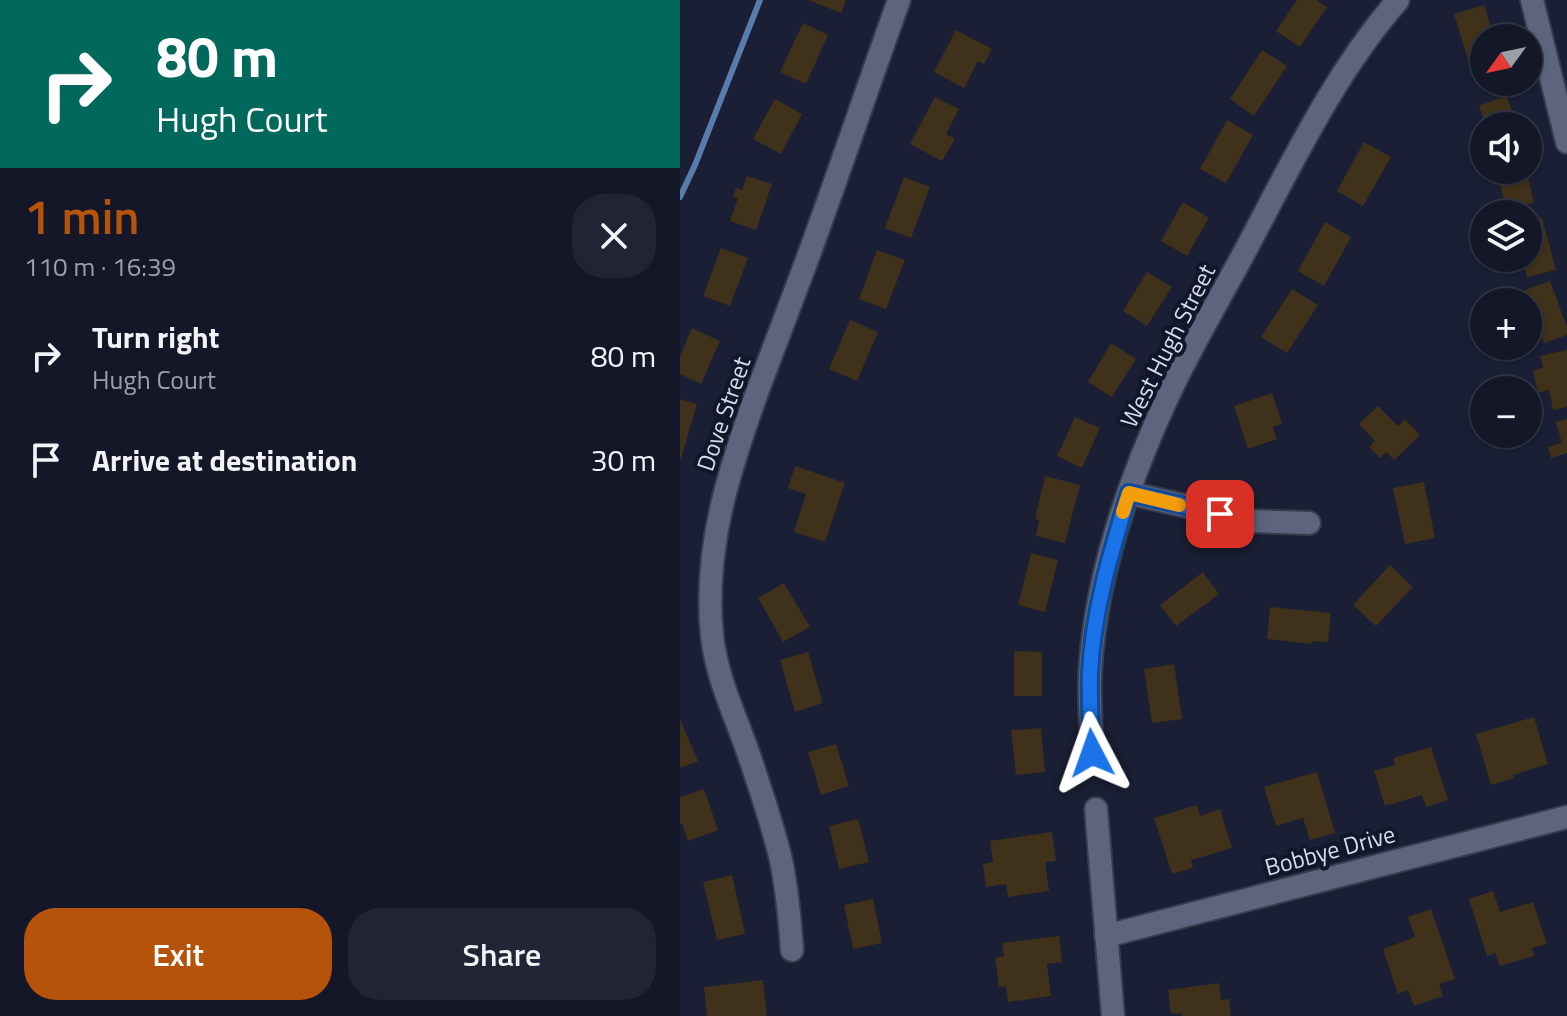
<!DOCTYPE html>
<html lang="en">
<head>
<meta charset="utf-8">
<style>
	body { margin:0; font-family:"Titillium Web",sans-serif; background:#212434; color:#f1f3f6; height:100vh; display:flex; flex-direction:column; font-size:30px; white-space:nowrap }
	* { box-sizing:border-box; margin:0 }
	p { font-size:26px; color:#9d9fa8 }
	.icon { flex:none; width:44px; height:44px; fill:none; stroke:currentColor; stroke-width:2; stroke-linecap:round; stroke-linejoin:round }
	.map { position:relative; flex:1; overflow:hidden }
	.side { display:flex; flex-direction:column; background:#141728; width:680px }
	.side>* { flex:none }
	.banner { background:#00695c; color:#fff; overflow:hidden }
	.needle { width:52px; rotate:237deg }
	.buttons { position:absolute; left:790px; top:24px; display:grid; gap:16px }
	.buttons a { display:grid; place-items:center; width:72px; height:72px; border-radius:50%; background:#141728; box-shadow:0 2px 6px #0004,0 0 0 2px #333645; font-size:40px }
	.pin { position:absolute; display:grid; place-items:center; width:68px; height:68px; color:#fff; margin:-34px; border-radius:16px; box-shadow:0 4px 12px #0006 }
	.me { position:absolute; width:88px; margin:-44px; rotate:356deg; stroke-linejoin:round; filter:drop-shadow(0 0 6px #0008) }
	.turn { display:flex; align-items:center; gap:28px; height:168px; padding:0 24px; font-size:36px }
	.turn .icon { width:104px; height:104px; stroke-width:2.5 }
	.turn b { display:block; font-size:56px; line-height:68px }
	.round { display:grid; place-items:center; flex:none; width:84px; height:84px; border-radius:32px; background:#212434 }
	.overview { display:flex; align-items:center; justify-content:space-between; height:136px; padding:0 24px }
	h1 { font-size:48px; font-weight:600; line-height:60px; color:#b45309 }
	.primary-button { display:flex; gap:16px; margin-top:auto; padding:16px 24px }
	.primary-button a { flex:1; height:92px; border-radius:32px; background:#b45309; color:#fff; font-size:32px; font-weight:600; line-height:92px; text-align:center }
	.primary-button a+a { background:#212434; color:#f1f3f6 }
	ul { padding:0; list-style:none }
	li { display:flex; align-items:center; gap:24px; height:104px; padding:0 24px }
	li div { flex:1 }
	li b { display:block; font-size:30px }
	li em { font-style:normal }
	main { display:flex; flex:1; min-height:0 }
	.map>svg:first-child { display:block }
</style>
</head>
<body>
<main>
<section class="side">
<div class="banner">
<div class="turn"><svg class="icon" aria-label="right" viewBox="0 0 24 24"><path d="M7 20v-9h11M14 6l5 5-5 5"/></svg><div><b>80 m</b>Hugh Court</div></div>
</div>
<div class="overview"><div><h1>1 min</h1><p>110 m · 16:39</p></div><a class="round"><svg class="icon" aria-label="close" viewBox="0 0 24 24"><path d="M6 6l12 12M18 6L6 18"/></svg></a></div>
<ul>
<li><svg class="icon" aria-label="right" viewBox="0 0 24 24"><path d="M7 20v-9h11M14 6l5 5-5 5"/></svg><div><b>Turn right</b><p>Hugh Court</p></div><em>80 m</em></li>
<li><svg class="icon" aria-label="arrive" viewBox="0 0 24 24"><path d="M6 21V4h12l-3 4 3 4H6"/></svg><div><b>Arrive at destination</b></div><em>30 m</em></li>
</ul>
<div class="primary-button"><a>Exit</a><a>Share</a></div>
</section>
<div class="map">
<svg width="887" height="1016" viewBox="0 0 887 1016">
	<rect width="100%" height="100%" fill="#1a1f35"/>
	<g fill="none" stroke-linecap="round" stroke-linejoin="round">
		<path stroke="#587dad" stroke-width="6" d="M0,197l15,-32 65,-165"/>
	</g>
	<g fill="#3f311a">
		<path d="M128,0h38l-5,13z"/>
		<path d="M617,0h19l11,7 -27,40 -24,-16z"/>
		<path d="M804,5l10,33h-10v24l-14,4 -16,-52z"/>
		<path d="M123,23l25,12 -22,49 -26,-12z"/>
		<path d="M276,30l36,19 -8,15 -6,-3 -14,27 -30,-16z"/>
		<path d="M582,50l25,16 -33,50 -24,-17z"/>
		<path d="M826,95l12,31h-32l-7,-20z"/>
		<path d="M255,97l24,12 -13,25 9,5 -13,22 -32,-17z"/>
		<path d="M95,99l27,15 -21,40 -28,-15z"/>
		<path d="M547,120l26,15 -27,48 -26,-14z"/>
		<path d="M684,142l27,15 -28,49 -26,-15z"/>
		<path d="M817,170h29l8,33 -28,6z"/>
		<path d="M67,176l25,8 -16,46 -26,-9 8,-23 -5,-1 3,-9 6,2z"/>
		<path d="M224,177l26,10 -19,51 -26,-10z"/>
		<path d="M503,202l26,16 -22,38 -26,-15z"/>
		<path d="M862,217l14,53 -29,7 -3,-12 -18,5 -3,-12h25v-38z"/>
		<path d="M645,222l26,15 -27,49 -26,-15z"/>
		<path d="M41,248l27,10 -18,48 -27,-10z"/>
		<path d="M197,250l28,10 -19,49 -27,-10z"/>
		<path d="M467,272l25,15 -25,39 -24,-15z"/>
		<path d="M870,281l17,46v8l-23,8 -19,-53z"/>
		<path d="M612,289l26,16 -31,48 -26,-16z"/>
		<path d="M170,320l28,12 -21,49 -28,-12z"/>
		<path d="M12,328l28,13 -19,43 -21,-10v-18z"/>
		<path d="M431,343l25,16 -24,38 -24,-15z"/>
		<path d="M887,350v57l-14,3 -4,-20 -11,3 -5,-23 10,-2 -3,-12z"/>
		<path d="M592,393l10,31 -9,3 4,12 -29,10 -14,-43z"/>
		<path d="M0,399l17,5 -16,55h-1z"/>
		<path d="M698,406l20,20 7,-7 15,16 -26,25 -8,-8 -6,6 -11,-11 6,-6 -16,-17z"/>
		<path d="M395,417l25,11 -18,40 -25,-12z"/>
		<path d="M887,419v34l-16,5 -3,-11 14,-4 -6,-21z"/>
		<path d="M115,466l50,17 -20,59 -31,-10 12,-38 -18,-6z"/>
		<path d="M365,476l35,9 -15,58 -29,-7 3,-16 -4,-1z"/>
		<path d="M744,482l11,56 -30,6 -12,-56z"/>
		<path d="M351,553l27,7 -13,52 -27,-7z"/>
		<path d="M710,565l23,22 -37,39 -23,-21z"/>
		<path d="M523,572l16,22 -43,32 -16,-21z"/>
		<path d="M104,583l26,44 -27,15 -25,-44z"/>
		<path d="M590,607l61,6 -3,29 -15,-1 -1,3 -45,-5z"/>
		<path d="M334,651l28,1v44h-28z"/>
		<path d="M128,652l15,51 -28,9 -15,-52z"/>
		<path d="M494,664l8,55 -30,4 -8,-54z"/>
		<path d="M854,717l14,47 -35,11 1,3 -23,7 -15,-51z"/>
		<path d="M0,719l18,42 -18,7z"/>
		<path d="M361,728l4,44 -29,3 -5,-45z"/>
		<path d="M156,744l13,42 -28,9 -13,-43z"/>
		<path d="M751,747l17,53 -22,7 -4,-12 -37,11 -11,-35 21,-6 -2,-7z"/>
		<path d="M637,772l18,61 -25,7 -7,-22 -27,8 -12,-39z"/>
		<path d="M24,789l14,41 -30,11 -6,-17h-2v-27z"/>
		<path d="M517,805l3,11 20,-7 12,39 -41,12 2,8 -21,6 -18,-56z"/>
		<path d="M178,819l11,43 -30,7 -10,-43z"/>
		<path d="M372,832l4,29 -11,1 4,29 -41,6 -2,-13 -20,3 -3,-23 10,-2 -3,-21z"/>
		<path d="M52,875l13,59 -28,6 -14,-58z"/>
		<path d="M813,891l7,21 33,-10 14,42 -15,4 2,8 -34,10 -5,-13 -8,3 -18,-57z"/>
		<path d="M193,899l9,44 -29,6 -9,-44z"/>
		<path d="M751,909l24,70 -16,5 4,12 -29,10 -6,-16 -10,4 -15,-45 32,-12 -7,-20z"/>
		<path d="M379,936l3,26 -15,2 4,32 -43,6 -2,-16 -7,1 -4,-29 9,-2 -2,-13z"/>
		<path d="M83,980l4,36h-60l-3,-29z"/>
		<path d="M539,983l2,17 8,-1 2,17h-49l-1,-3 -10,1 -3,-24z"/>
	</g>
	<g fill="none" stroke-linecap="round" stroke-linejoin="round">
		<defs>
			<g id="minor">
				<path d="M852,0l35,142"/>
				<path d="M449,493l122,28 58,2"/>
				<path d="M412,753c-1,-26 -3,-52 -2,-79 5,-95 38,-192 78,-278 25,-54 57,-106 85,-160 43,-81 84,-166 145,-236"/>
				<path d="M416,809l17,207"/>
				<path d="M426,936l461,-119"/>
				<path d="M112,950c-2,-30 -5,-60 -11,-90 -8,-34 -19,-66 -30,-99 -14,-43 -34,-80 -39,-126 -9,-87 18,-168 47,-248 15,-39 30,-79 45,-119 33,-89 63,-179 95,-268"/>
			</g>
		</defs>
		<use href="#minor" stroke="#373c4d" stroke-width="26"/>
		<use href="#minor" stroke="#5d657e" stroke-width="22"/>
	</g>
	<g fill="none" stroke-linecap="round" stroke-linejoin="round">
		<defs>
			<path id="route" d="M412,753c-1,-27 -3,-53 -2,-80 3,-62 21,-121 39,-180l91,21"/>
		</defs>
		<use href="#route" stroke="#114b97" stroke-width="20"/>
		<use href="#route" stroke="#1a73e8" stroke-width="14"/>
		<path stroke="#f59e0b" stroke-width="14" d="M443,512l6,-19 50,12"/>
	</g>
	<g text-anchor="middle" stroke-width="8" stroke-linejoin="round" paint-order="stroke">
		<g font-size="24" fill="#d7dceb" stroke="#11162a">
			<text transform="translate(488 346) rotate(-63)" y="8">West Hugh Street</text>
			<text transform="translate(44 414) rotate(-71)" y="8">Dove Street</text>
			<text transform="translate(650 851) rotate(-15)" y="8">Bobbye Drive</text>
		</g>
	</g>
</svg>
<div class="buttons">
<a><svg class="needle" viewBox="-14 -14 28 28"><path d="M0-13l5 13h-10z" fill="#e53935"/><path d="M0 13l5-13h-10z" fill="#9d9fa8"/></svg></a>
<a><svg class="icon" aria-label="sound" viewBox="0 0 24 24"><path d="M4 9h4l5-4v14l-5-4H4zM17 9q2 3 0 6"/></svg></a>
<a><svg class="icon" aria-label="layers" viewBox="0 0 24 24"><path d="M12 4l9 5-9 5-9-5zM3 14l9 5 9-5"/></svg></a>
<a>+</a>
<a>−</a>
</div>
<div class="pin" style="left:540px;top:514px;background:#d93025"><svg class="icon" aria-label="arrive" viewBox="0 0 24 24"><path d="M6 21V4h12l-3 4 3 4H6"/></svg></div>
<svg class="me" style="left:412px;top:753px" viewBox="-20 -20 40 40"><path d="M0-17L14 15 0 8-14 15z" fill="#1a73e8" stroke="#fff" stroke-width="4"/></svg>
</div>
</main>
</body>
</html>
